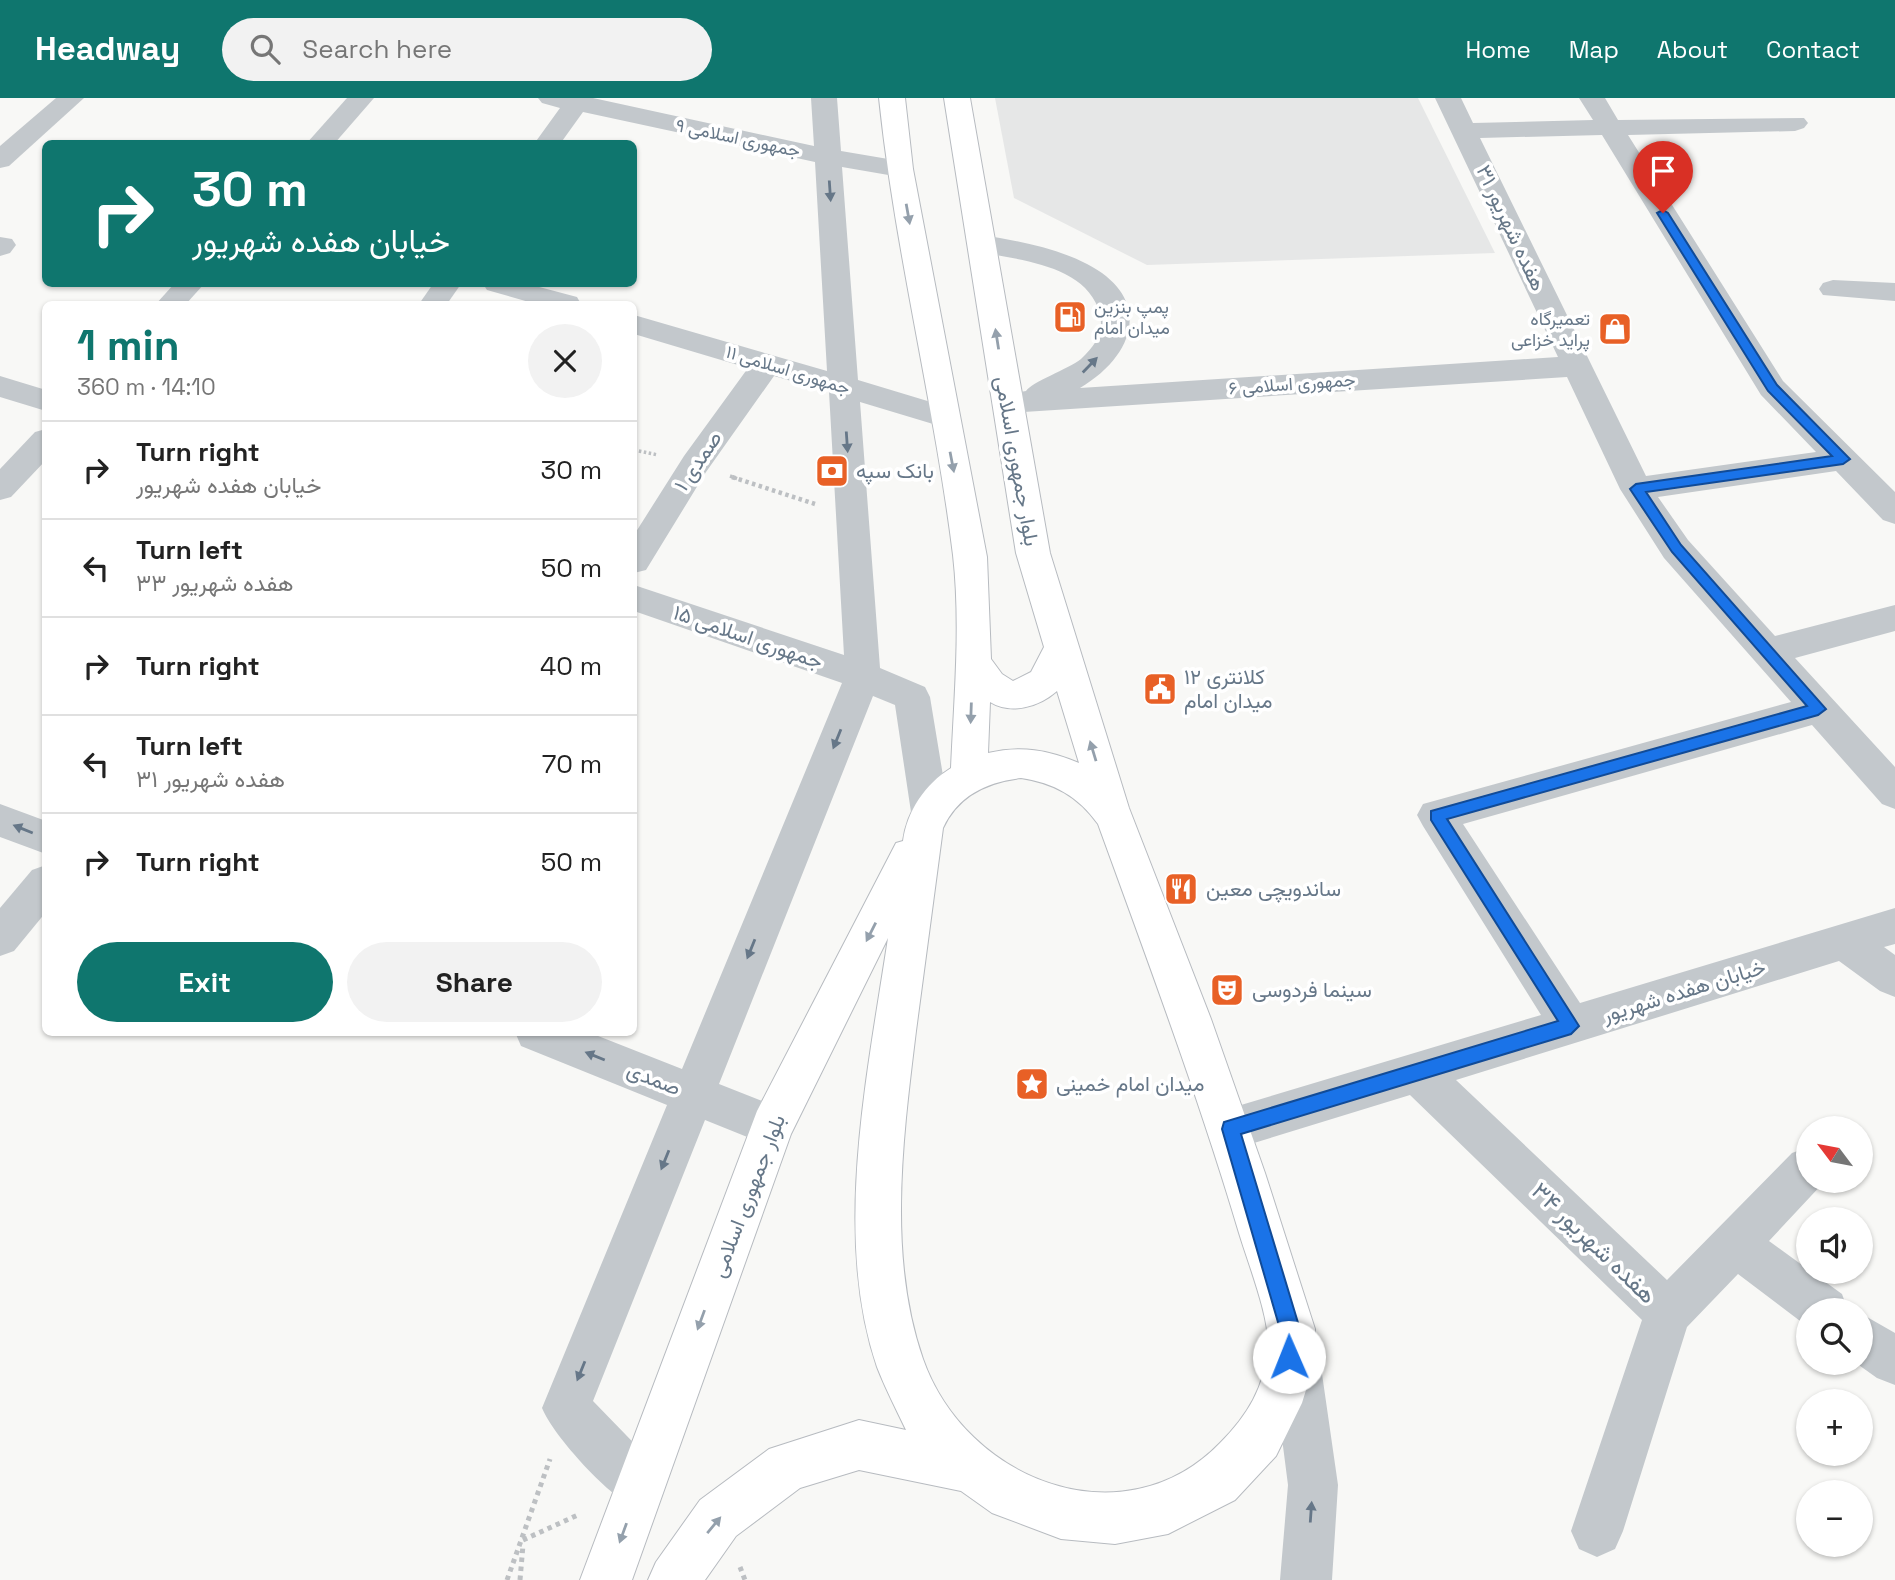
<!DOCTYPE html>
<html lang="en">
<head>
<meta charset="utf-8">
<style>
	body { margin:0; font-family:"Space Grotesk",Vazirmatn,sans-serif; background:#f2f2f2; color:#222; height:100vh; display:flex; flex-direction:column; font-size:26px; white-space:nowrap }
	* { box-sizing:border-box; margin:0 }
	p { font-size:23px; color:#767676 }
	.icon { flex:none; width:38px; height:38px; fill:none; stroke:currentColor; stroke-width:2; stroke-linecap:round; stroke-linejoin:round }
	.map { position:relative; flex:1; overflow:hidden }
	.side { position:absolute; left:42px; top:203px; width:595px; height:735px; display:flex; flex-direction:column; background:#fff; border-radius:10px; box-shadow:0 2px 5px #0004 }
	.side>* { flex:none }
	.guide { position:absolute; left:42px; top:42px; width:595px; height:147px; border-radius:10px; box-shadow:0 2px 5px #0004; background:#0f766e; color:#fff; overflow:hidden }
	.needle { width:46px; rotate:302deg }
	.fabs { position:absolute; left:1796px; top:1018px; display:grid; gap:14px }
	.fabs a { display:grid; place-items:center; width:77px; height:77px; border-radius:50%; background:#fff; box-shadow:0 2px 5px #0004; font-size:35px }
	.pin { position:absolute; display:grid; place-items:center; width:60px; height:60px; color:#fff; margin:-72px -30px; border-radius:50% 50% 50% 0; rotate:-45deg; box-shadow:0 0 7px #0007 }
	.pin .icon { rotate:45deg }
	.me { position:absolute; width:77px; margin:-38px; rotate:359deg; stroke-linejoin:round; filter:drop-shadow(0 0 5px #0008) }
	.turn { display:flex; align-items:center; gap:24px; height:147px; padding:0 35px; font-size:32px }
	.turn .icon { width:91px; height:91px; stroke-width:2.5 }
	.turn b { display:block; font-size:49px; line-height:60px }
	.round { display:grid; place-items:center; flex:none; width:74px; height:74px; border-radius:37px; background:#f2f2f2 }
	.head { display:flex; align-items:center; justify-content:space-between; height:119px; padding:0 35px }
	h1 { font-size:42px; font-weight:700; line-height:52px; color:#0f766e }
	.cta { display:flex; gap:14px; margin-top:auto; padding:14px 35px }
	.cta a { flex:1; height:80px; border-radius:42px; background:#0f766e; color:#fff; font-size:28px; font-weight:700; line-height:80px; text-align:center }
	.cta a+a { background:#f2f2f2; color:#222 }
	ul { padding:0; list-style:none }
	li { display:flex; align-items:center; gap:21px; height:98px; padding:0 35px; border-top:2px solid #e0e0e0 }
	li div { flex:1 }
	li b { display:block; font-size:26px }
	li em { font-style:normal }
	header { display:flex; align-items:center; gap:42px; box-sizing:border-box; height:98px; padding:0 35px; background:#0f766e; color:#fff }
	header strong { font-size:33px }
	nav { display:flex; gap:38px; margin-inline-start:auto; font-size:24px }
	.search { width:490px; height:63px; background:#f2f2f2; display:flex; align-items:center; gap:18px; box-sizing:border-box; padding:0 24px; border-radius:38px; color:#767676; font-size:26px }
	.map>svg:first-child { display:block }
</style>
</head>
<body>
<header>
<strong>Headway</strong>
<div class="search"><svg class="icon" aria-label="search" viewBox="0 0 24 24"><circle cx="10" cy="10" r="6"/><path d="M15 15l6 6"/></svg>Search here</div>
<nav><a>Home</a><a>Map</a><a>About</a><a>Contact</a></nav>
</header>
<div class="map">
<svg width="1895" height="1482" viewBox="0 0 1895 1482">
	<rect width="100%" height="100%" fill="#f8f8f6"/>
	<path fill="#e6e7e7" d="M995,0h423l77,155 -348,12 -133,-67z"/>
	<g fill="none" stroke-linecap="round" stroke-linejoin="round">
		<defs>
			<path id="major" d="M879,0h26l8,71 74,388 4,102 11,15 11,7 18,-9 13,-25 -28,-94 -72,-455h26l80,455 79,255 82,211 54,154 50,156 -1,35 -12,39 -26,53 -41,44 -67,34 -53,10 -54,-5 -69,-26 -31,-22 -102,-21 -59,18 -64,48 -31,44h-57l8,-18 44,-62 69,-51 90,-29 47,10c-10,-21 -21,-42 -29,-63 -45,-132 -9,-295 11,-429l-97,196 -159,446h-52l177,-469 139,-268 7,-2c4,-30 22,-57 48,-73 3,-70 10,-143 2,-213 -19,-153 -58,-303 -74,-457zM1057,593l22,72c-30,-13 -58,-18 -91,-10l2,-51c21,13 49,5 67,-11zM1021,680c33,5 57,18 77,46 49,135 100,271 141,409 9,30 31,85 29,114 -3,40 -21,69 -48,96 -96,99 -254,38 -297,-84 -36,-103 -20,-222 -7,-328 9,-68 18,-135 27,-203 15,-33 44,-46 78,-50z"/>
		</defs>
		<use href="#major" stroke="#b7bbc0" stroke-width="2"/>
		<g stroke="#bdc0c3" stroke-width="3.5" stroke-dasharray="2.5 2.5" stroke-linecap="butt">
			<path d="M634,352l24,5"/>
			<path d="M730,378l8,3"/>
		</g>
		<path stroke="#bdc0c3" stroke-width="4.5" stroke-dasharray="3.5 3.5" stroke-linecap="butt" d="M732,379l83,27"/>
		<g stroke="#bdc0c3" stroke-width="5" stroke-dasharray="4.5 4.5" stroke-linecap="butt">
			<path d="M523,1442l57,-26"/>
			<path d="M740,1469l5,13"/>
			<path d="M507,1482l43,-121"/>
			<path d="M520,1482l3,-35"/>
		</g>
		<g fill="#c3c8cc" fill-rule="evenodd">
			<path d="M56,0h28l-75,68 -9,2v-22z"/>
			<path d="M347,0h27l-40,46h-28z"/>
			<path d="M538,0h55l221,48 -3,-48h26l4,53 59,10 9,2 4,6 -4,6 -9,2 -58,-10 16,213 96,29 4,7 -4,7 -11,4 -83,-25 20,266 45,19 5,10 19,115 -6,11 -13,5 -13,-5 -6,-11 -16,-107 -22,-9 -154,388 68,27 7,15 -7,15 -15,6 -67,-27 -112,281 65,67 7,18 -7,18 -18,7c-29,-12 -86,-74 -98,-103l125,-303 -146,-59 -6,-14h73l94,37 160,-386 -208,-72v-26l210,70 -15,-263 -55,-16 -68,96 -60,98 -12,3v-38l50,-79 64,-88 -114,-34v-19l193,56 -12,-209 -232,-50 -23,32h-26l26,-36 -18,-5z"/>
			<path d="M1435,0h26l12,25 120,-3 -14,-22h26l13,22 186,-2 4,5 -4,5 -9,3 -167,4 155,246 112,111v32l-12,-4 -47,-49 -178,26 30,43 87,96 120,-31v26l-100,27 100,109v42l-13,-5 -70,-79 -349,99 117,179 315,-95v36l-11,3 11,8v42l-15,-6 -41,-30 -383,119 211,200 125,-127 16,-6v34h17l-56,60 73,53 6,17h-40v16l-70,-53 -51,53 -64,204 -8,18 -18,8 -18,-8 -8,-18 71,-211 -232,-225 -179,55 -15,-6 -7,-15 7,-15 15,-6 310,-93 -118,-189 -6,-11 6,-11 368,-102 -127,-144 -44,-69 -53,-112 -560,36 -11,-3 -4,-7 4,-7 30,-5c6,-9 42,-22 55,-32 16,-15 25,-30 17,-51 -17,-46 -86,-48 -126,-58l-4,-6 4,-6 10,-3c35,6 72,12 105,29 66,34 49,91 -7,124l478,-31zM1602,37l159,260 55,57 -170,24 -166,-338z"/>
			<path d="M0,139l12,2 4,6 -6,8 -10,3z"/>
			<path d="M1833,182l62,3v18l-72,-6 -4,-6 4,-6z"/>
			<path d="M174,186h30l-18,20h-30z"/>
			<path d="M433,186h28l-14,20h-28z"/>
			<path d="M483,186h45l49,13 4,7h-45l-49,-14z"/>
			<path d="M0,278l46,14v21l-46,-14z"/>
			<path d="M46,331v31l-35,37 -11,3v-31l35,-37z"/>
			<path d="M0,706l46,17v33l-46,-17z"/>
			<path d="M46,767v47l-32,39 -14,5v-48l32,-38z"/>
			<path d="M1860,1215l35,20v52l-18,-7 -21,-15h4z"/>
			<path d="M1295,1231l17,7 7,17 19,132 -6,95h-52l8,-95 -17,-132 7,-17z"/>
		</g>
		<use href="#major" fill="#fff" fill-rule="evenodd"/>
	</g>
	<defs><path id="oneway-solid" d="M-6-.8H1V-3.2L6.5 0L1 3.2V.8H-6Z" transform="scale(1.75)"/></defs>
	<g fill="#678">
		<use href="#oneway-solid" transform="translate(830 93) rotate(86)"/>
		<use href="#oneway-solid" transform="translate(1090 267) rotate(-46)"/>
		<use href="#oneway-solid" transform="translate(847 344) rotate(86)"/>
		<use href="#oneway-solid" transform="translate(837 641) rotate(112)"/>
		<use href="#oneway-solid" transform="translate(23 731) rotate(-158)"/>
		<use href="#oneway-solid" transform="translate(751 851) rotate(112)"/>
		<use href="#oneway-solid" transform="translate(595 958) rotate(-158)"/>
		<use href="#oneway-solid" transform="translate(665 1062) rotate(112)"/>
		<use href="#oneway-solid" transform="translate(581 1273) rotate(112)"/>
		<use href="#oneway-solid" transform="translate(1311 1414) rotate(-86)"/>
	</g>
	<g fill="#94a0ac">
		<use href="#oneway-solid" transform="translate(908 116) rotate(80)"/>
		<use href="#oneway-solid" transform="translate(997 241) rotate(-99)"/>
		<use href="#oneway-solid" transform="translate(952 364) rotate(79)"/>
		<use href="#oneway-solid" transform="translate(971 615) rotate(92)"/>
		<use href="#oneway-solid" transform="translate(1093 653) rotate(-107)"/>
		<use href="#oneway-solid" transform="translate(871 834) rotate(117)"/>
		<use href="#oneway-solid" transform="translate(701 1222) rotate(110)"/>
		<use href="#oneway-solid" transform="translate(714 1427) rotate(-50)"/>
		<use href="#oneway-solid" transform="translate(623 1435) rotate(110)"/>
	</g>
	<path fill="#1a73e8" stroke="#114b97" stroke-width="2" d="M1663,112l5,3 109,172 73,74 -7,5 -197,28 35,53 145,164 -8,6 -371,104 132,207 -8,8 -330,100 61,202 -6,28 -7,3 -7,-3 -3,-7 3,-21 -60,-207 2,-7 334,-101 -127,-201v-9l376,-105 -135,-154 -42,-63 6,-5 196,-28 -64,-65 -111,-178z"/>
	<defs>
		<symbol id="fuel-square" viewBox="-11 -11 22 22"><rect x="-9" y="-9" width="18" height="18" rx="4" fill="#e86026" stroke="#fff"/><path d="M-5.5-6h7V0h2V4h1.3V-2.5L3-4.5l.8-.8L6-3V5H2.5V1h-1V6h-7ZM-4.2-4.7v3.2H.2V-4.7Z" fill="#fff"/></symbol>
		<symbol id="shop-square" viewBox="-11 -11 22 22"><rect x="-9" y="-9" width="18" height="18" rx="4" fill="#e86026" stroke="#fff"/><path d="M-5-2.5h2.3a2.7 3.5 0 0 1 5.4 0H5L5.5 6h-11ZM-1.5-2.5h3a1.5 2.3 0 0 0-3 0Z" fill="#fff"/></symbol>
		<symbol id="bank-square" viewBox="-11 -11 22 22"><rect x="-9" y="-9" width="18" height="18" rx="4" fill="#e86026" stroke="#fff"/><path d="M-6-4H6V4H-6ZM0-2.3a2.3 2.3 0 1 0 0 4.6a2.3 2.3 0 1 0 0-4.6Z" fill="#fff"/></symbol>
		<symbol id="civic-square" viewBox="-11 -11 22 22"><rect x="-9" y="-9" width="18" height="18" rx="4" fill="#e86026" stroke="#fff"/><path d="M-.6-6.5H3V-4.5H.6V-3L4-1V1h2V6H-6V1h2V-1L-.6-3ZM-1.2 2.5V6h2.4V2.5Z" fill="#fff"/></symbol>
		<symbol id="restaurant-square" viewBox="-11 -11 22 22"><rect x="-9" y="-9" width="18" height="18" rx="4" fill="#e86026" stroke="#fff"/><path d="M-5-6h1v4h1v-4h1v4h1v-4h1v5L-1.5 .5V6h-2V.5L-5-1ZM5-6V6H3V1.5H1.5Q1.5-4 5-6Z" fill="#fff"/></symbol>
		<symbol id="theatre-square" viewBox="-11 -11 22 22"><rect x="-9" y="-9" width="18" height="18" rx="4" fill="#e86026" stroke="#fff"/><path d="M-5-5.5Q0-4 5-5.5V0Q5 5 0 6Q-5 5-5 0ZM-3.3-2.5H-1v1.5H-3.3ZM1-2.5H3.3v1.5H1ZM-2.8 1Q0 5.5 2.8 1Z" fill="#fff"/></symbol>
		<symbol id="sight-square" viewBox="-11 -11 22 22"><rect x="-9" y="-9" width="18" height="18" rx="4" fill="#e86026" stroke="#fff"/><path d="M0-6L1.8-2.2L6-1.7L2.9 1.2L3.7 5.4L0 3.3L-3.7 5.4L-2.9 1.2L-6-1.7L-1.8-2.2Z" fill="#fff"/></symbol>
	</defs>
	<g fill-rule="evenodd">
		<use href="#fuel-square" x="1051" y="200" width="38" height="38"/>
		<use href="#shop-square" x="1596" y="212" width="38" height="38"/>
		<use href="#bank-square" x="813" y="354" width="38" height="38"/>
		<use href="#civic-square" x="1141" y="572" width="38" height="38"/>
		<use href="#restaurant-square" x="1162" y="772" width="38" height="38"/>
		<use href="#theatre-square" x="1208" y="873" width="38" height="38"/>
		<use href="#sight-square" x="1013" y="967" width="38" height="38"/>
	</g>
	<g text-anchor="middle" stroke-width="7" stroke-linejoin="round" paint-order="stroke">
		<g font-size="18" fill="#678" stroke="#fff">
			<text transform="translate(738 40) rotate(12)" y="6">جمهوری اسلامی ۹</text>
			<text transform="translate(788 272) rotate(17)" y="6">جمهوری اسلامی ۱۱</text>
			<text transform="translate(1292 286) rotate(-4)" y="6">جمهوری اسلامی ۶</text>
		</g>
		<g font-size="18" fill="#678" stroke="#fff" text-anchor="start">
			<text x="1094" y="215">پمپ بنزین<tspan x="1094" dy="21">میدان امام</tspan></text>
			<text x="1590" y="227" text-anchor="end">تعمیرگاه<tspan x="1590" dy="21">پراید خزاعی</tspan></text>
		</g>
		<g font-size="21" fill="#678" stroke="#fff">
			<text transform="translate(1511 130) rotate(65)" y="7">هفده شهریور ۳۱</text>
			<text transform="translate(698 363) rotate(-56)" y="7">صمدی ۱</text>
			<text transform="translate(1017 363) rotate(80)" y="7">بلوار جمهوری اسلامی</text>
			<text transform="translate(748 539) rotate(19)" y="7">جمهوری اسلامی ۱۵</text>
			<text transform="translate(1684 893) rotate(-17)" y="7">خیابان هفده شهریور</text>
			<text transform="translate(654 981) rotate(22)" y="7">صمدی</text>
			<text transform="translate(748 1098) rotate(-69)" y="7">بلوار جمهوری اسلامی</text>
		</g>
		<g font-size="21" fill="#678" stroke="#fff" text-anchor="start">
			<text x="856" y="380">بانک سپه</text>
			<text x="1184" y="586">کلانتری ۱۲<tspan x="1184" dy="24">میدان امام</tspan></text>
			<text x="1206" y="798">ساندویچی معین</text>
			<text x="1252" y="899">سینما فردوسی</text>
			<text x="1056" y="993">میدان امام خمینی</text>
		</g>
		<g font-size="24" fill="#678" stroke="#fff">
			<text transform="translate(1594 1145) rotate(44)" y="8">هفده شهریور ۳۴</text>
		</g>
	</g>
</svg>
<div class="fabs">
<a><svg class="needle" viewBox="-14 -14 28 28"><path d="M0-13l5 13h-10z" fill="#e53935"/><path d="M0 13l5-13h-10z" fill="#767676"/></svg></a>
<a><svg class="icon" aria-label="sound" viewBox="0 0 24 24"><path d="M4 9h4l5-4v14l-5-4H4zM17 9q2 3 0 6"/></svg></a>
<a><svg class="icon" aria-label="search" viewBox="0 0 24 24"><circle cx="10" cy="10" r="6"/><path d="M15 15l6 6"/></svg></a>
<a>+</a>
<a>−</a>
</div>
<div class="pin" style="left:1663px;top:115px;background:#d93025"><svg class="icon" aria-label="arrive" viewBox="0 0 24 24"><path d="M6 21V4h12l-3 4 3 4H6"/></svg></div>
<svg class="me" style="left:1289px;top:1259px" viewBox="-20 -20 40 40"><circle r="19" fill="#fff"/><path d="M0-13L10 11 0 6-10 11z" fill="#1a73e8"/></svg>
<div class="guide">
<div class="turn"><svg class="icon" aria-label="right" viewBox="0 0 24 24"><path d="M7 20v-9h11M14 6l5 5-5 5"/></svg><div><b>30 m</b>خیابان هفده شهریور</div></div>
</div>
<section class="side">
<div class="head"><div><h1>1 min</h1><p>360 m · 14:10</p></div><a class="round"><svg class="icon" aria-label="close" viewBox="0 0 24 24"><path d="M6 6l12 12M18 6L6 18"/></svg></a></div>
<ul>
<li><svg class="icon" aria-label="right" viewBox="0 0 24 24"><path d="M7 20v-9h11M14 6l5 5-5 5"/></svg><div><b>Turn right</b><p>خیابان هفده شهریور</p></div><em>30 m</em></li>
<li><svg class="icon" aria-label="left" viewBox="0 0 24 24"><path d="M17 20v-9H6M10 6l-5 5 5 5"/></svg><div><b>Turn left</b><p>هفده شهریور ۳۳</p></div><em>50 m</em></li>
<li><svg class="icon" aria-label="right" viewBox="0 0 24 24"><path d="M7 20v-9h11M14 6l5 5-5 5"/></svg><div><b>Turn right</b></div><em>40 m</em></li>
<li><svg class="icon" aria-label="left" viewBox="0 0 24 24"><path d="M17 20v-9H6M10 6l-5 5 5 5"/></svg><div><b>Turn left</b><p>هفده شهریور ۳۱</p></div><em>70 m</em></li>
<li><svg class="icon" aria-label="right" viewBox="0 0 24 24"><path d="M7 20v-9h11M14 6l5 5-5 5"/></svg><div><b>Turn right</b></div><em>50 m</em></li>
</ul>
<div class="cta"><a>Exit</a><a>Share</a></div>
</section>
</div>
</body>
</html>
